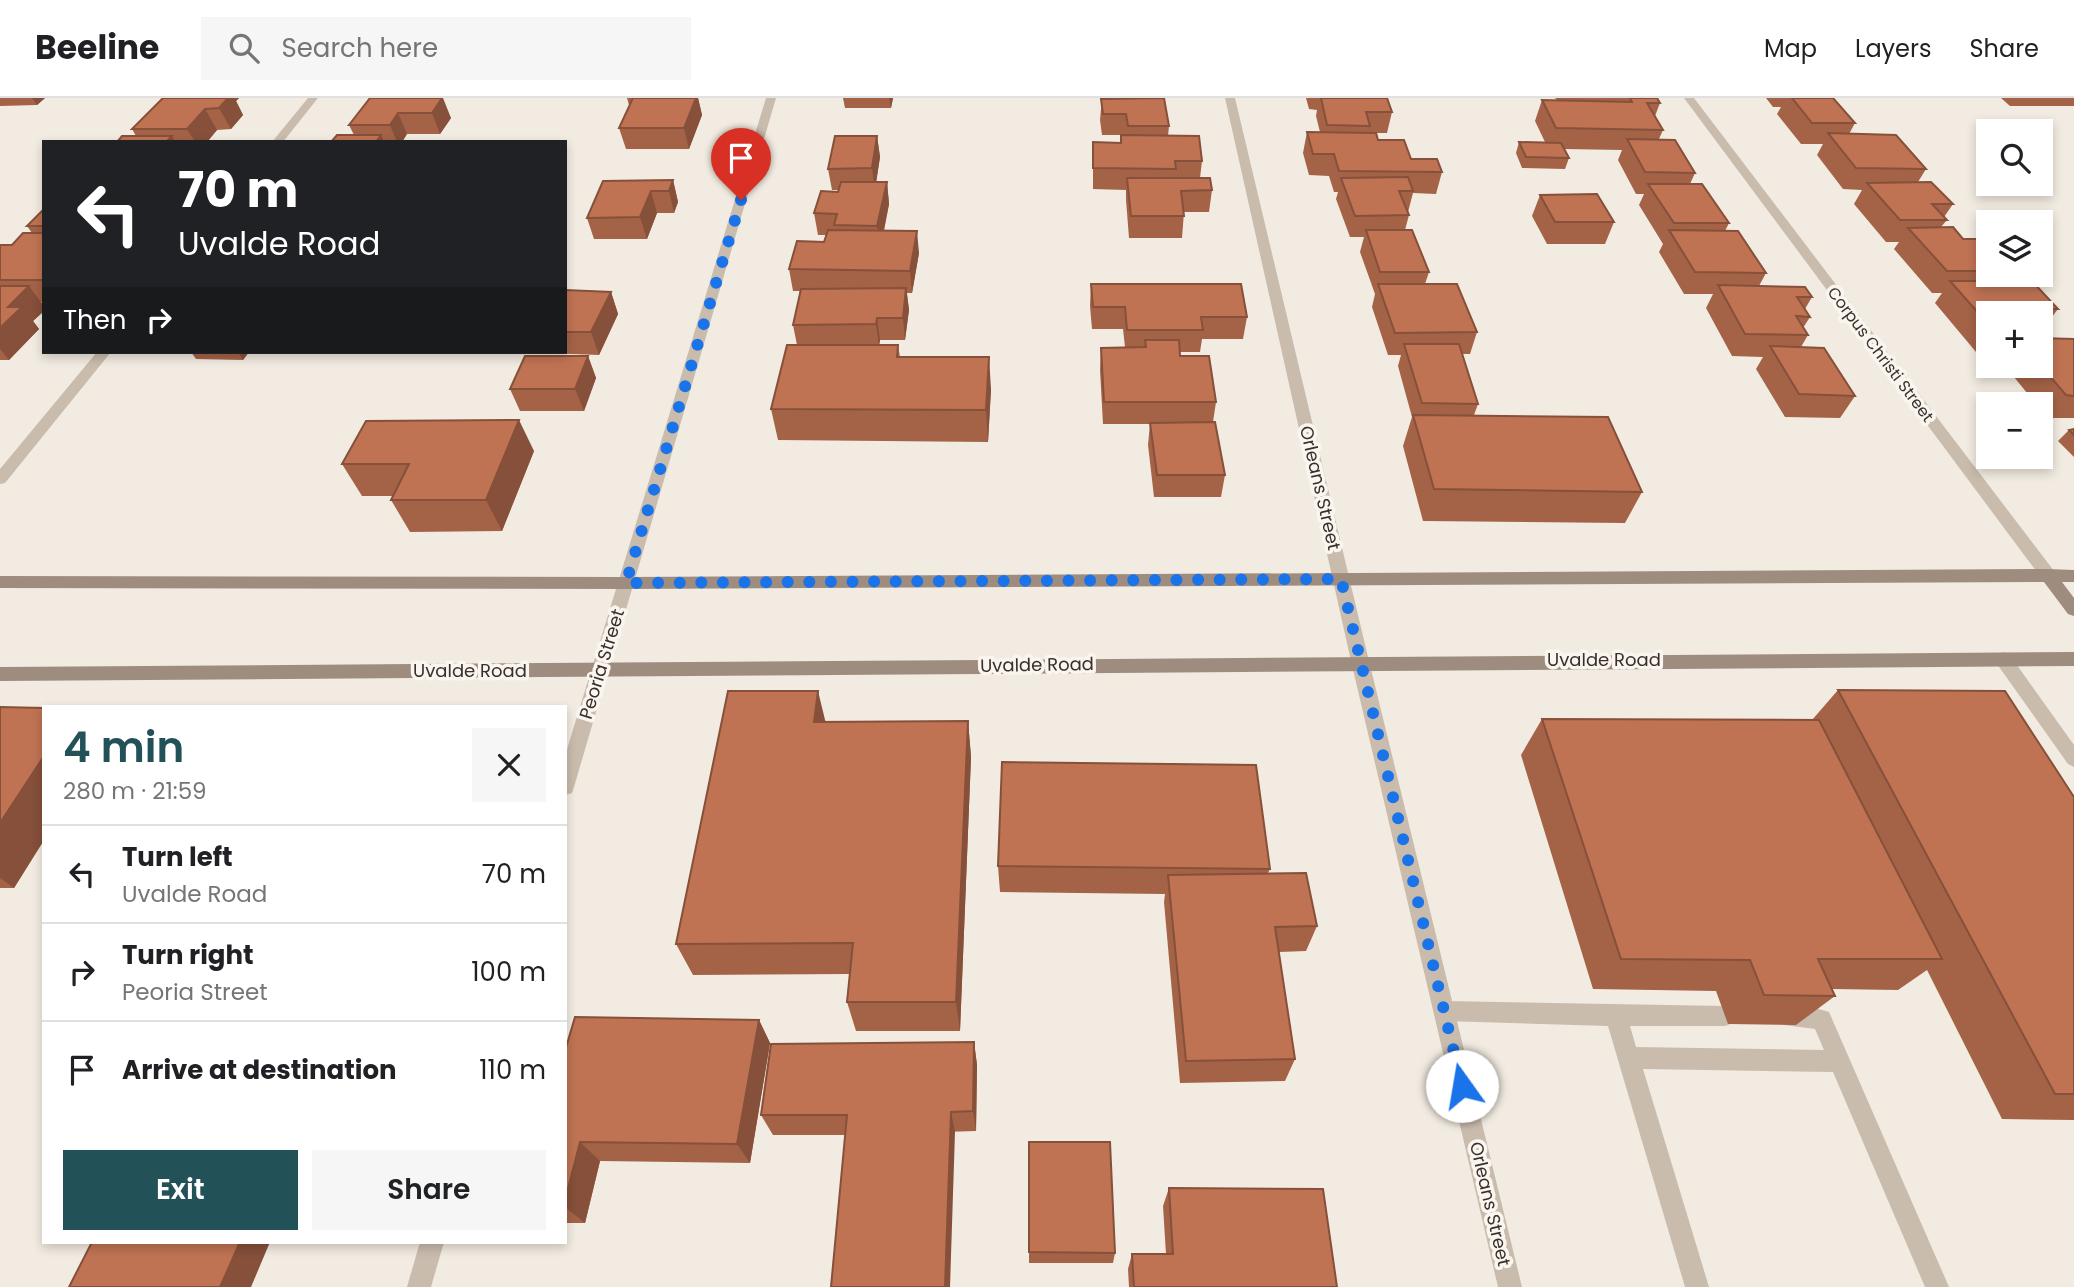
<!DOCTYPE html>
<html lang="en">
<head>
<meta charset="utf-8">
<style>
	body { margin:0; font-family:Poppins,sans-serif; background:#f6f6f6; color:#202124; height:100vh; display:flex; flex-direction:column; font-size:26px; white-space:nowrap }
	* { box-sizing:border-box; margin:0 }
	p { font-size:23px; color:#757577 }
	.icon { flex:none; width:38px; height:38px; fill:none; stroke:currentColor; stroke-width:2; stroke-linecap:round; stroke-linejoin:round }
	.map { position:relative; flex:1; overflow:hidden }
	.panel { position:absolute; left:42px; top:607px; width:525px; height:539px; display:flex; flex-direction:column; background:#fff; border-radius:0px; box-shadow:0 4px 10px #0003 }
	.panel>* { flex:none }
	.guide { position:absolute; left:42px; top:42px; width:525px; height:214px; border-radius:0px; box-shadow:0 4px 10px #0003; background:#202124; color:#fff; overflow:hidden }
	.tools { position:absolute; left:1976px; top:21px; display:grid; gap:14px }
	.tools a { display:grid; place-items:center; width:77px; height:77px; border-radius:0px; background:#fff; box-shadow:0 4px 10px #0003; font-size:35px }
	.pin { position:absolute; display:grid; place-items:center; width:60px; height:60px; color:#fff; margin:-72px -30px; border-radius:50% 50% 50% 0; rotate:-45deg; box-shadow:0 0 7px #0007 }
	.pin .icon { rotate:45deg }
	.me { position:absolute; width:77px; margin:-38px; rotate:347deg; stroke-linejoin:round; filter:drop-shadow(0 0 5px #0008) }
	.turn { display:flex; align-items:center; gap:24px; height:147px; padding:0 21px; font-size:32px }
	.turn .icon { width:91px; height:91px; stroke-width:2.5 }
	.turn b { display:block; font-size:49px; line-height:60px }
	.then { display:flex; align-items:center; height:66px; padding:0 21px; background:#0003; gap:14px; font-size:26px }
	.round { display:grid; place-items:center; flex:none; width:74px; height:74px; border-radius:0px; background:#f6f6f6 }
	.summary { display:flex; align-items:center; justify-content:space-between; height:119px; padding:0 21px }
	h1 { font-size:42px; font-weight:600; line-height:52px; color:#235158 }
	.button { display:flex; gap:14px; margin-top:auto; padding:14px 21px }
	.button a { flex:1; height:80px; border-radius:0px; background:#235158; color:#fff; font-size:28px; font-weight:600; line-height:80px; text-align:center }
	.button a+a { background:#f6f6f6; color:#202124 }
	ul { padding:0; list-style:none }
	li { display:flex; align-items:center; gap:21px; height:98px; padding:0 21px; border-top:2px solid #e0e0e0 }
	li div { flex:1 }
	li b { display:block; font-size:26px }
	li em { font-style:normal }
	header { display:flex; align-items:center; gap:42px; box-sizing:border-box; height:98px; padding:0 35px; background:#fff; border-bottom:2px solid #e0e0e0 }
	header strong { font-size:33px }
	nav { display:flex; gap:38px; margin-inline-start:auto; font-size:24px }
	.search { width:490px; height:63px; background:#f6f6f6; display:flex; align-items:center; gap:18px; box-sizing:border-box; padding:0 24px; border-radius:0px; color:#757577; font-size:26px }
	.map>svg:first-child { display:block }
</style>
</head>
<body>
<header>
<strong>Beeline</strong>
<div class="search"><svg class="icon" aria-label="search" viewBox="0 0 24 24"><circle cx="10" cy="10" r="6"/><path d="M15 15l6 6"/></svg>Search here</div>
<nav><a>Map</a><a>Layers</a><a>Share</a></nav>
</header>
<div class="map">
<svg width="2074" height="1189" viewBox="0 0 2074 1189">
	<rect width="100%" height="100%" fill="#f2ebe1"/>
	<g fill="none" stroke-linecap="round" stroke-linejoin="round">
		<g fill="#cabcad" fill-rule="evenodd">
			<path d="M2003,554l6,2 65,91v22l-6,-3 -71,-100 -3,-5 3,-5z"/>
			<path d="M1445,903l280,5 8,3 3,7 -3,7 -8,3h-95l6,21 188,3 -9,-21 -31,-4 -3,-7 3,-7c13,-5 32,-4 45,1l120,275h-24l-92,-215 -190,-3 66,218h-24l-77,-261 -163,-5 -8,-3 -3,-7 3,-7z"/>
		</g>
		<g fill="#cabcad" fill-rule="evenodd">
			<path d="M308,0h10l-35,44h-11z"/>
			<path d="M766,0h10l-202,689 -2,6 -7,2v-39z"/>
			<path d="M1225,0h10l134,563 153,626h-24l-147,-626z"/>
			<path d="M1684,0h10l360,473 2,4 -2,4h-12z"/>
			<path d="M97,254h14l-106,131 -5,1v-15z"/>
			<path d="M420,1144h24l-13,45h-24z"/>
		</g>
		<g fill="#9e8c7f" fill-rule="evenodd">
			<path d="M2048,471l26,1v12h-12l12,16v18l-6,-2 -24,-32 -1418,7 -626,-1v-12l626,1z"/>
			<path d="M2074,554v14l-2074,15v-14z"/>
		</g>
	</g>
	<g fill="#a46347">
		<path d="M0,0h45l-8,7 -37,1z"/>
		<path d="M163,0h76l-3,3 7,14 -12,14 -14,1 -10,12h-90l19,-6 -4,-7z"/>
		<path d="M370,0l81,20 -11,16h-33l-5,8h-71l23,-7 -5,-10z"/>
		<path d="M627,0h71l4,17 -13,34h-63l-7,-21 11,-23h-1z"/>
		<path d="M843,0h50l-2,10h-46z"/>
		<path d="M1102,0h62l5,28 -1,10 34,25 -2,17 12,12 -3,22h-25l-2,26h-53l-3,-38v-10l-33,-1v-47l27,1 1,-8h3h-22l-2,-15z"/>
		<path d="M1306,0h81l5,14 -5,21h-10l1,7 33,19 31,13 -6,22 -23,-1 -5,19 1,3 -4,15 24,42 -4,12 52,48 -7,22h-8l16,50 -4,11 168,77 -17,31 -202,-2 -20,-75 9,-29 -14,-51 3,-11h-13l-16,-48 3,-13 -15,-42 4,-15h-14l-14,-38 2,-7h-4l-5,-16 -20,-1 -6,-22 4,-21h13l-4,-16 1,-6 -8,-1z"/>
		<path d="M1555,0h102l3,5 -5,13 8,14 -4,9 36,34 -5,11 39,39 -4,8 41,42 -7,13 53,11 -7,12 5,8 -7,11 5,7 -7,12 54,49 -15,22 -55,-1 -29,-48 7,-12 -31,-1 -26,-48 7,-14h-29l-25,-42 4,-8 -24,-39 5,-11h-8l-18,-34 4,-10 -58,-1 5,9 -4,11 -43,-1 -6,-15 3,-11h26l-10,-21 7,-21h15z"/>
		<path d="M1766,0h67l22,25 -6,11 77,35 -8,13 35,22 -9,13 3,3 -6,7 22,12 25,10v26h18l-5,6 57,28 -13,17 4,4 -7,8 32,1v79h-28l-6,-8v-6h-4l-31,-38h35v-53h-52v39h-12l-41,-49 7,-10h-10l-38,-44 5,-7h-13l-32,-38 8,-14 -19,-1 -26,-34 6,-11h-22l-24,-30 4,-7h-8z"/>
		<path d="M2001,0h73v8h-64z"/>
		<path d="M877,38l3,21 -4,25h11l2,22 -5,27 35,22 -7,40h-5l2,17 -4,30h-25l-1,5h19l2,12 91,32 -3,53 -210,-2 -7,-31 26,-64 -4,-20 7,-34h-7l-4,-22 35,-27 2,-7h-8l-4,-22 24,-21v-2h-6l-4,-21z"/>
		<path d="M673,82l5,22 -4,11h-17l-10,26h-53l-7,-21z"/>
		<path d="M1540,97l74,27 -9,22h-58l-15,-28z"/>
		<path d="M44,111v93h-4l4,4v5l-11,10 6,8 -30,31h-9v-115h12l20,-12 -5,-7z"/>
		<path d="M1091,186l156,33 -4,22h-41l-2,13h-20v4l36,46 -3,20 12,53 -4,22h-67l-6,-52 2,-21h-47l-3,-54 1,-22 24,-1 -2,-18h-31l-2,-23z"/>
		<path d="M565,192l46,2 7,22 -19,41 -54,-2v-1h20z"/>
		<path d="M191,254h58l-6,8 -47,-1z"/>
		<path d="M588,258l8,22 -12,33h-64l-10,-22z"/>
		<path d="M2074,331v28l-16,-16 11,-11z"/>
		<path d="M534,353l-32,80 -92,1 -19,-32 2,-4h-31l-20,-32z"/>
		<path d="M1838,592l236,107v323l-72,-1 -75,-149 -29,20 -66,-1 3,7 -39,29 -68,-1 -12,-33 -123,-2 -72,-234 21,-36 270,1z"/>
		<path d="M0,609l44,1v132l-30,48h-14z"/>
		<path d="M968,623l3,36 -11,274h-104l-9,-29 3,-28 -157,1 -17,-31 150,-222z"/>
		<path d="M998,768l272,3 -2,4 49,53 -11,25 -27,1 16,107 -10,22 -105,2 -16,-181 1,-8 -165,-2z"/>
		<path d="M759,922l11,23 -20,120 -150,-2 -15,62h-20v-172z"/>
		<path d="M974,944l3,23 -1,66 -131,4h-72l-12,-20z"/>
		<path d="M1029,1044l86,111 -2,10h-84z"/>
		<path d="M1169,1090l168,99h-208l-1,-18 4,-15h34l-3,-48z"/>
	</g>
	<g fill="#86503a">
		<path d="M32,0h13l-8,7z"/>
		<path d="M228,0h11l-3,3 7,14 -12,14 -12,-21z"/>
		<path d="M442,0h1l8,20 -11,16 -8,-21z"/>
		<path d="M696,0h2l4,17 -13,34 -5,-21z"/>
		<path d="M889,0h4l-2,10z"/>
		<path d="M205,11l12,21 -10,12h-12l-8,-13z"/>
		<path d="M398,15l9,21 -5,8h-5l-7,-17z"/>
		<path d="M381,37l3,7h-8z"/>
		<path d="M172,38l3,6h-9z"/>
		<path d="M877,38l3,21 -5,33 -3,-22z"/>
		<path d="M673,82l5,22 -4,11 -5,-22z"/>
		<path d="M887,84l2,22 -9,44 -3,-22z"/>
		<path d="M651,93l6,22 -10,26 -7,-22z"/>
		<path d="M917,133l2,22 -7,40 -2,-22z"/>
		<path d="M29,188l15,20v5l-11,10 6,8 -30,31 -9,-11v-21l8,-21z"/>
		<path d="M906,190l3,22 -4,30 -2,-22z"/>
		<path d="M611,194l7,22 -19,41 -8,-23z"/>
		<path d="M877,220l3,22 -1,6 -3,-22z"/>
		<path d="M238,254h11l-6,8z"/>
		<path d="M588,258l8,22 -12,33 -9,-22z"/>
		<path d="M989,259l2,32 -3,53 -2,-32z"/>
		<path d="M519,322l15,31 -32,80 -16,-31z"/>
		<path d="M818,593l9,37 -13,-6z"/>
		<path d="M968,623l3,36 -11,274 -4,-29z"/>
		<path d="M44,658v84l-30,48 -14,-10v-55z"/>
		<path d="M759,922l11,23 -20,120 -13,-19z"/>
		<path d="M974,944l3,23 -1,66 -3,-20z"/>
		<path d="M951,1014l4,20 -5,155h-5z"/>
		<path d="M580,1044l20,19 -15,62 -20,-16v-7z"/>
		<path d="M240,1144h30l-19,45h-31z"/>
	</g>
	<g fill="#bf7353" stroke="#86503a" stroke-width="2">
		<path d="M163,0h65l-9,10 -14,1 -18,20h-55z"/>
		<path d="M370,0h72l-10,15h-34l-8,12h-41z"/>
		<path d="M633,0h63l-12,30h-65z"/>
		<path d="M1164,0l5,28h-41l-2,-12h-23l-2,-15z"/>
		<path d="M1321,0h66l5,14h-26l4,14 -43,-1z"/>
		<path d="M1630,0h27l3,5h-13l16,27 -107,-2 -14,-28 90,2z"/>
		<path d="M1792,0h41l22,25h-43z"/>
		<path d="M1307,34l69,1 2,7h26l7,19h26l5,13 -103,-1 -5,-17h-21z"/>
		<path d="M1828,35l68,2 30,34 -70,-1z"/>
		<path d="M337,37h44l-5,7h-45z"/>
		<path d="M1121,37l78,1 3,25h-27l1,8 -83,-1v-26l28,1z"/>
		<path d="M122,38h50l-6,6h-49z"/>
		<path d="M835,38h42l-5,32 -44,1z"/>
		<path d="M1627,41l48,1 20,33 -50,-1z"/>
		<path d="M1519,44l42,1 8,15 -43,-1z"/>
		<path d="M1408,79l5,14h-14l10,24 -54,1 -14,-38z"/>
		<path d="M1127,80h83l2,12 -31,1 3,25h-53z"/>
		<path d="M673,82l-4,11h-18l-11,26 -53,1 16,-37z"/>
		<path d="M841,84h46l-10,44 -43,-1 3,-11 -23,-1 7,-22 17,1z"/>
		<path d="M1931,84l22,22h-21l15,16h-47l-33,-37z"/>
		<path d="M1648,86h54l27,39h-55z"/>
		<path d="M1597,96l17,28h-59l-15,-27z"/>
		<path d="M44,111v17h-17z"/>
		<path d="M1953,129l10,12h15l10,10v22h-41l-39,-43z"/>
		<path d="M828,132l89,1 -7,40 -121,-2 8,-28 27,1z"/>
		<path d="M1366,132h46l17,42h-49z"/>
		<path d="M1669,132l69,1 28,42 -71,-1z"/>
		<path d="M23,135h21v47h-44v-35h12z"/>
		<path d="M1950,183h82l26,28h-29l4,4h-45v11z"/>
		<path d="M1091,186h150l6,33h-46l2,13h-76l-2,-23h-32z"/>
		<path d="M1378,186h79l20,48 -82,1z"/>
		<path d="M1718,187l87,2 7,10h-15l13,20 -14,-1 12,19 -63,-1z"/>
		<path d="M0,188h29l-21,21h14l-22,21z"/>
		<path d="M906,190l-3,30h-26l-1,6 -83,1 8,-36z"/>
		<path d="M565,192l46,2 -20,40h-26z"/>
		<path d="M2040,223l9,9h-9z"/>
		<path d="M2040,240l34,1v57l-8,-1 -26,-30z"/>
		<path d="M1145,242h34l1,16h29l7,46h-112l-3,-54 45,-1z"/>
		<path d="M1404,246h55l19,60 -56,-1z"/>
		<path d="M787,247h111l-1,12h92l-3,53 -215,-1z"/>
		<path d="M1770,248l54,2 31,48 -56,-2z"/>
		<path d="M525,258h63l-13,33h-65z"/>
		<path d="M1413,317l195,2 34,75 -208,-3z"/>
		<path d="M519,322l-33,80h-95l18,-36h-67l24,-43z"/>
		<path d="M1215,324l10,53h-68l-7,-52z"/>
		<path d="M2074,331v6l-5,-5z"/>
		<path d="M1838,592l167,1 69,106v297h-19z"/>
		<path d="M728,593h90l-4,31 154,-1 -12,281h-109l6,-59 -177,1z"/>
		<path d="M0,609l44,1v48l-44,67z"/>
		<path d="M1542,621l277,1 123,239h-124l17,37 -71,-1 -14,-35 -129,-1z"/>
		<path d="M1002,664l254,3 14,104 -272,-3z"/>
		<path d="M1306,775l11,53 -42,1 20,132 -109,2 -18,-186z"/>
		<path d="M575,919l184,3 -22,124 -157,-2 -15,58v-149z"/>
		<path d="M974,944l-1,69 -22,1 -6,175h-114l16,-172h-86l10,-71z"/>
		<path d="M1029,1044h81l5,111 -86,-1z"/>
		<path d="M1169,1090l154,1 14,98h-203l-2,-33h41z"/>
		<path d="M92,1144h148l-20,45h-151z"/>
	</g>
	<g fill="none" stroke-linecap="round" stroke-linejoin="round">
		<path stroke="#1a73e8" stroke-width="12" stroke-dasharray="0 21.6" d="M741,102l-115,383 715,-4 121,507"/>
	</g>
	<g text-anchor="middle" stroke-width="7" stroke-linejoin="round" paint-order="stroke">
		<g font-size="16" fill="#39302b" stroke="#faf5ee">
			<text transform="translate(1881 256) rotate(53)" y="6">Corpus Christi Street</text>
		</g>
		<g font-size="18" fill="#39302b" stroke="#faf5ee">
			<text transform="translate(1320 390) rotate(77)" y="6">Orleans Street</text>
			<text x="1604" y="568">Uvalde Road</text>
			<text transform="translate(602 566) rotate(-73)" y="6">Peoria Street</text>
			<text transform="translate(1037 567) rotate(-1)" y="6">Uvalde Road</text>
			<text x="470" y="579">Uvalde Road</text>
			<text transform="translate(1490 1106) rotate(77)" y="6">Orleans Street</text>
		</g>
	</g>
</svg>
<div class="tools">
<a><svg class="icon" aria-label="search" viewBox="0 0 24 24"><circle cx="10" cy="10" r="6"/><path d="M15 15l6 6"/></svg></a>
<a><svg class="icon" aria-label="layers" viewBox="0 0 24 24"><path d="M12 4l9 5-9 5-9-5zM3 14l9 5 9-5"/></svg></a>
<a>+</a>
<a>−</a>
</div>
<div class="pin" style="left:741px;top:102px;background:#d93025"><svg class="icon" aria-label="arrive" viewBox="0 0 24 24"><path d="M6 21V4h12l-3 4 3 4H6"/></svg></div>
<svg class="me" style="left:1462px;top:988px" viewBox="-20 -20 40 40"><circle r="19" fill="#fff"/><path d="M0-13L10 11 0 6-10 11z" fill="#1a73e8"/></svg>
<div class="guide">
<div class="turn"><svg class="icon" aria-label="left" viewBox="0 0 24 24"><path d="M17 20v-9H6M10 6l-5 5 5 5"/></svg><div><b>70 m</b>Uvalde Road</div></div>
<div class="then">Then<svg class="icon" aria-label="right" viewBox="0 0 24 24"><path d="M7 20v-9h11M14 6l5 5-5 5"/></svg></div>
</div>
<section class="panel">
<div class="summary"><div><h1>4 min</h1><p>280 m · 21:59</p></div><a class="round"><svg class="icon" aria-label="close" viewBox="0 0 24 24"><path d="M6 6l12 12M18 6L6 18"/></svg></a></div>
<ul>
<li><svg class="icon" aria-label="left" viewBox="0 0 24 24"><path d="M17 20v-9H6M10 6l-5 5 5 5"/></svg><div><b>Turn left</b><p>Uvalde Road</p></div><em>70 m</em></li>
<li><svg class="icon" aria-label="right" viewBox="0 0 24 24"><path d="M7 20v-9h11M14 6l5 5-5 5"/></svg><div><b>Turn right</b><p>Peoria Street</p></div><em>100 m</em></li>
<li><svg class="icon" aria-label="arrive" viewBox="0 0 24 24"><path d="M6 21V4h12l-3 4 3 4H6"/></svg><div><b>Arrive at destination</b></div><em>110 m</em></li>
</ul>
<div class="button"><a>Exit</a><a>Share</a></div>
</section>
</div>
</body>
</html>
